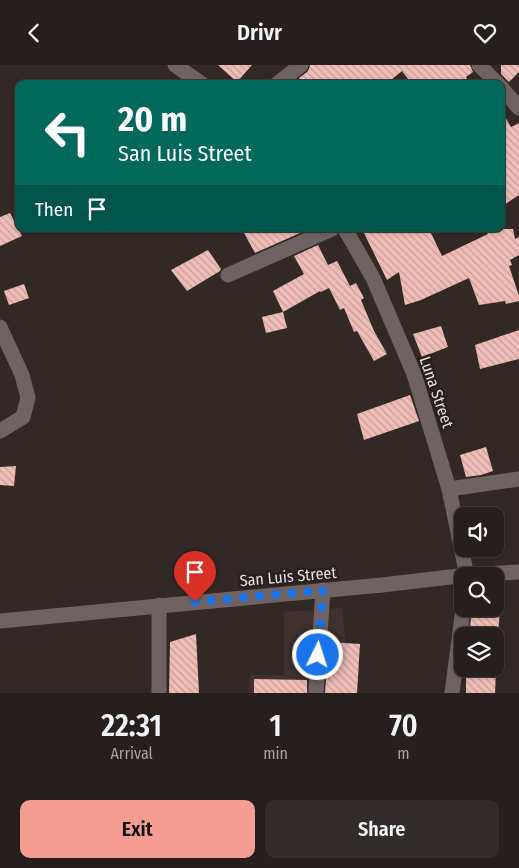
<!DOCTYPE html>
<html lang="en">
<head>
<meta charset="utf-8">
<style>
	body { margin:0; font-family:"Fira Sans Condensed",sans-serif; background:#322c2a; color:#f1f3f6; height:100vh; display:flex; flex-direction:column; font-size:19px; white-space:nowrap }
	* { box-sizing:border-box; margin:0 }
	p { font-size:16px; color:#a4a2a4 }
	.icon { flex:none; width:28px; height:28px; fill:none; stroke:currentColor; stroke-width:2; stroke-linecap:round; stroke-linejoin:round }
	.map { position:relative; height:628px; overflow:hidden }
	.side { display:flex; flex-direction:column; background:#261f1d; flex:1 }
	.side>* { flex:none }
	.guide { position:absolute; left:15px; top:15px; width:490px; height:152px; border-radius:10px; box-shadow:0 1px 4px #0004,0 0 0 1px #423d3b; background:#00695c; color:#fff; overflow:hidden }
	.controls { position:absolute; left:454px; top:442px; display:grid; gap:10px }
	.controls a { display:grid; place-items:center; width:50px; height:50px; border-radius:10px; background:#261f1d; box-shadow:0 1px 4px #0004,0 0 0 1px #423d3b; font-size:25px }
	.pin { position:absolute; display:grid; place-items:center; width:42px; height:42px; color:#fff; margin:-51px -21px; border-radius:50% 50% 50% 0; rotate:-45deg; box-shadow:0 0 5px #0007 }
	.pin .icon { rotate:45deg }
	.me { position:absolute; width:55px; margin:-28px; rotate:4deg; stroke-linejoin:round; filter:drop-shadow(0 0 4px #0008) }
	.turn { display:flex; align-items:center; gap:18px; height:105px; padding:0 20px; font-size:22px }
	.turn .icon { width:65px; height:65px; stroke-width:2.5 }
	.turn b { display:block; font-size:35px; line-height:42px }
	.then { display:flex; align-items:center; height:48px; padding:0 20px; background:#0003; gap:10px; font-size:19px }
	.eta { display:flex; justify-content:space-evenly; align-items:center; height:85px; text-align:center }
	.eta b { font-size:30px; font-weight:600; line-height:35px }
	.cta { display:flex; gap:10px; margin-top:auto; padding:10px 20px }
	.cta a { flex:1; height:58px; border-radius:10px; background:#f59c93; color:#111; font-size:20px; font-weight:600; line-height:58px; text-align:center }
	.cta a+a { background:#322c2a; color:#f1f3f6 }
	header { display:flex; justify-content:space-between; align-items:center; height:65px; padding:0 20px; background:#261f1d; font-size:22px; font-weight:600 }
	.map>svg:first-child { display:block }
</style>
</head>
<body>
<header><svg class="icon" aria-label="back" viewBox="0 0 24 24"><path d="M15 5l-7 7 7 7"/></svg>Drivr<svg class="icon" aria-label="heart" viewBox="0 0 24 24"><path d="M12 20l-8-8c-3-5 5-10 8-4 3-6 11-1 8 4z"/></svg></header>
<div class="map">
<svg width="519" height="628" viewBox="0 0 519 628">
	<defs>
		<pattern id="building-back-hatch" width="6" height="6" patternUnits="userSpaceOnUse" patternTransform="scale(1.25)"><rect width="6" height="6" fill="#efbcb6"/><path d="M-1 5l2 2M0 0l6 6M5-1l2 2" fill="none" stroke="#c49e99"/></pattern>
	</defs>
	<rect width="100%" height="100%" fill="#322927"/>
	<path fill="#40312f" d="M342,543l6,52 -2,33h-97l1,-18h34v-63z"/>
	<g fill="url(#building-back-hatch)">
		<path d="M218,0h34l-15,17z"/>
		<path d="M310,0h160l3,7 -7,5 3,7h-57l-10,-13 -16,13h-82l-5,-6 8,-6 2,-3z"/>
		<path d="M501,0h18v7l-10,10 -8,-8z"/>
		<path d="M501,45l10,17 8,-4v72l-18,12z"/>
		<path d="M10,148l12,23 -22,10v-29z"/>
		<path d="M252,164h57l-54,24 -11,-20z"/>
		<path d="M362,164h67l13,27 46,-22 -4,-5h29l2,10 4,-2v18l-9,5 2,5 -3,1 10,30v5l-13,3 -1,-3 -26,4 -10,-27 -48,22 -16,5 -6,-33 -12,8z"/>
		<path d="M318,180l10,20 9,-4 13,25 6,-3 8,15 -3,2 13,31 13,23 -13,7 -17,-30 -3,1 -10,-24 -4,2 -11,-22 -8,4 -1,-1 -37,21 -10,-21 31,-17 -10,-18z"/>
		<path d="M208,185l13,19 -1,2 -33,20 -16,-21z"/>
		<path d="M24,219l5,14 -20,7 -5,-14z"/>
		<path d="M283,247l4,16 -21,5 -4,-16z"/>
		<path d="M441,261l7,21 -26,10 -9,-23z"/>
		<path d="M519,265v29l-39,10 -5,-24z"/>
		<path d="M410,330l9,26 -55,19 -7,-26z"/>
		<path d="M486,382l7,24 -12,4 -15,2 -6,-22z"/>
		<path d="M16,401l-2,20 -14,-1v-18z"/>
		<path d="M472,544h28l-2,27h-29z"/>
		<path d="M196,569l3,59h-30l1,-51z"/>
		<path d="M329,577l31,2 -3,49h-32z"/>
		<path d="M466,604h30l-1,24h-29z"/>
		<path d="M254,614l53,1v13h-53z"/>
	</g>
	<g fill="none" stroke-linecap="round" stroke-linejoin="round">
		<g stroke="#6e6362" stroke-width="15">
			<path d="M175,0l27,19"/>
			<path d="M479,0l19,19"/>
			<path d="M277,19l24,-19"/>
			<path d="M501,22l18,21"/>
			<path d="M345,164l28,49 41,96 35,115 18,87"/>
			<path d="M228,210l104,-46"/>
			<path d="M0,262l22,48 6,23 -5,19 -23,14"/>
			<path d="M449,424l70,-10"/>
			<path d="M159,540v88"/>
			<path d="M0,556l382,-36 85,-10 52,-3"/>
			<path d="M316,628l7,-103"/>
			<path d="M452,628l11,-84"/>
		</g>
	</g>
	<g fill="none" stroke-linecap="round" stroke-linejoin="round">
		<path stroke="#1a73e8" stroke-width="9" stroke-dasharray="0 16.2" d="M195,537l128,-12 -5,65"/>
	</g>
	<g text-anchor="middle" stroke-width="5" stroke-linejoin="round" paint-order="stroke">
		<g font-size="16" fill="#e6e0e0" stroke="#281f1e">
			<text transform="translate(437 327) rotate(71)" y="6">Luna Street</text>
			<text transform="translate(288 511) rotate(-5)" y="6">San Luis Street</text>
		</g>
	</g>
</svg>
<div class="controls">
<a><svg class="icon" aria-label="sound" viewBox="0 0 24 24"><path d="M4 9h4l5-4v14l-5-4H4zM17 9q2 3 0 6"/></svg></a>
<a><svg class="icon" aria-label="search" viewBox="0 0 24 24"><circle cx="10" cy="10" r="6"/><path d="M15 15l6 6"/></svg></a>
<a><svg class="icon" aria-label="layers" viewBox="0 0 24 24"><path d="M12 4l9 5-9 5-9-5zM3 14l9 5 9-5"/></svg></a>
</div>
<div class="pin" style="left:195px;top:537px;background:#d93025"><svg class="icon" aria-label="arrive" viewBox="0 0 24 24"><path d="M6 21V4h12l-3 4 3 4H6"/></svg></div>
<svg class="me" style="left:318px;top:590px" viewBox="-20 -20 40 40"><circle r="17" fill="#1a73e8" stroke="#fff" stroke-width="3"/><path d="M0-11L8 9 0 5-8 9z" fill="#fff"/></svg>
<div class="guide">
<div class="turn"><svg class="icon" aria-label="left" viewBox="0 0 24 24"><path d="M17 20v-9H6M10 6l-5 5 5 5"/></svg><div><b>20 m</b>San Luis Street</div></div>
<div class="then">Then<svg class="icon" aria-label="arrive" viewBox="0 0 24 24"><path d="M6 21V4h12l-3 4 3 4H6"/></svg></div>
</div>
</div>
<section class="side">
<div class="eta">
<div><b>22:31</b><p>Arrival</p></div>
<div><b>1</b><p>min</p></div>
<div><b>70</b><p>m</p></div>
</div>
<div class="cta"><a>Exit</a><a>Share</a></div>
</section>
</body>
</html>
